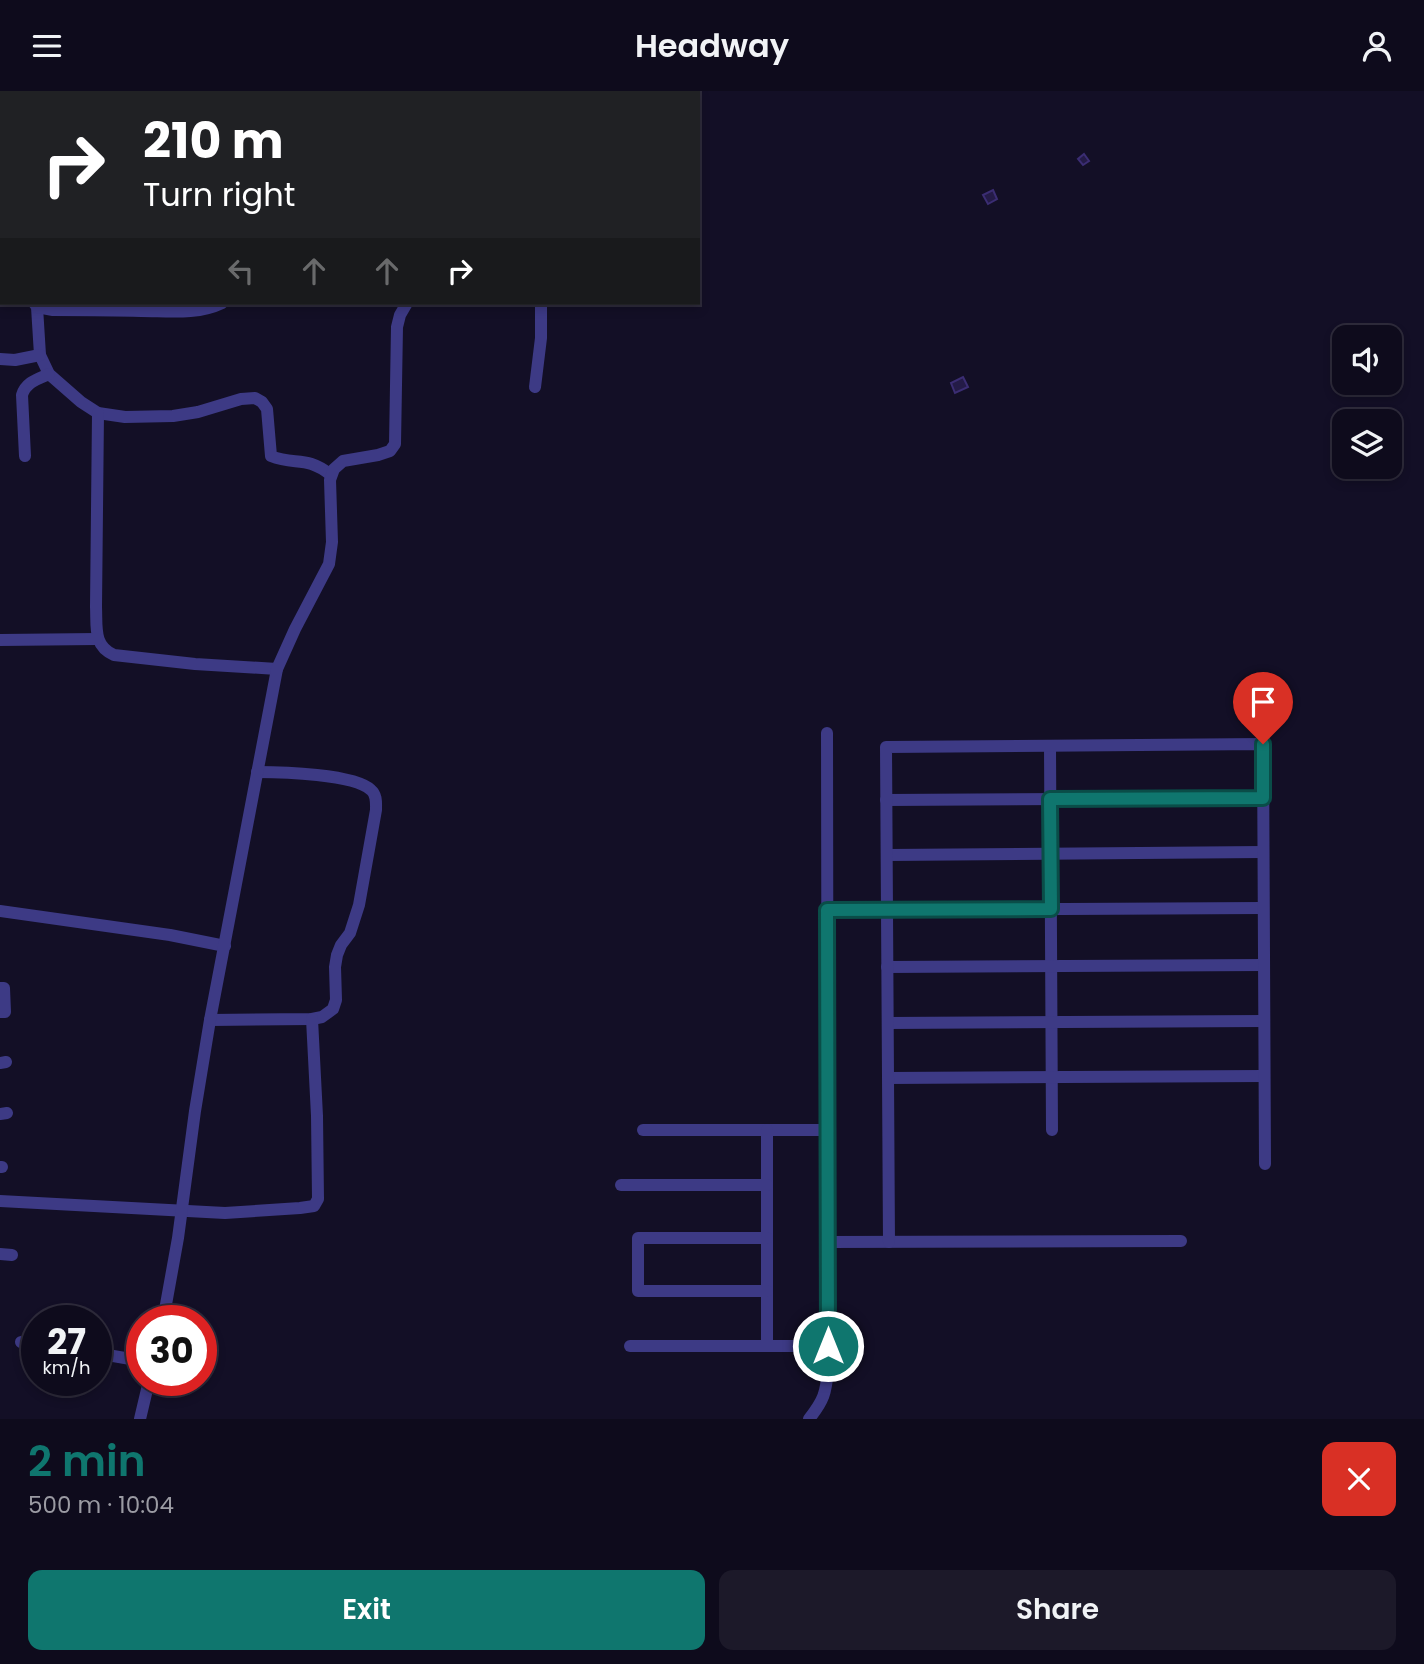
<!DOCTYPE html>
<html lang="en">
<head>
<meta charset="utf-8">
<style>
	body { margin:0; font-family:Poppins,sans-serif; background:#1c1929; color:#f1f3f6; height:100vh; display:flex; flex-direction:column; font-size:26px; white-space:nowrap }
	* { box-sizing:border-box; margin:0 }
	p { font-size:23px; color:#9b9ba3 }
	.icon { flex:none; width:38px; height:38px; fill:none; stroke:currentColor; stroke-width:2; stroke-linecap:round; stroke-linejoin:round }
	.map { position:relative; height:1328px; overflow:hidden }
	.details { display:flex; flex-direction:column; background:#0e0b1c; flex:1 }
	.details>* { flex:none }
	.banner { position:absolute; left:0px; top:0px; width:700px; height:214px; box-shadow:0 4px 10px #0003,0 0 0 2px #2e2b3b; background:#202124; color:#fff; overflow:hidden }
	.tools { position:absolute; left:1332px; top:234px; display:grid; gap:14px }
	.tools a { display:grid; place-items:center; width:70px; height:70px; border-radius:14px; background:#0e0b1c; box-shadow:0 4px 10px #0003,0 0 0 2px #2e2b3b; font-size:35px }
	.speed { position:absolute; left:21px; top:1214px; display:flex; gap:14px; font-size:35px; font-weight:700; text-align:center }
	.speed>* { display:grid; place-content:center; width:91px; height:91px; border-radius:50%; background:#0e0b1c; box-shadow:0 4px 10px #0003,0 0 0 2px #2e2b3b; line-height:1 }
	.speed small { font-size:18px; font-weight:400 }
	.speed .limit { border:10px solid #d22; background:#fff; color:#111 }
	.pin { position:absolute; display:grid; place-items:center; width:60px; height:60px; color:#fff; margin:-72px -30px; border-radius:50% 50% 50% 0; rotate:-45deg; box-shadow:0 0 7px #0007 }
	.pin .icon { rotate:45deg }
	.me { position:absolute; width:77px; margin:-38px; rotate:0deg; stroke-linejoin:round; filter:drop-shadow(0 0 5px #0008) }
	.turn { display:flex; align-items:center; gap:24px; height:147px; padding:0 28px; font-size:32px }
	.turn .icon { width:91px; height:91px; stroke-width:2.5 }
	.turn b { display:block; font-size:49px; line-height:60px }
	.lanes { display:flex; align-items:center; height:66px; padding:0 28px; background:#0003; justify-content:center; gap:35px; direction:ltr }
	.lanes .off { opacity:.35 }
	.round { display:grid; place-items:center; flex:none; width:74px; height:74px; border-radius:14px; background:#1c1929 }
	.head { display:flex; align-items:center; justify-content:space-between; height:119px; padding:0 28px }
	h1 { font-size:42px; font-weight:600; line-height:52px; color:#0f766e }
	.action { display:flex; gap:14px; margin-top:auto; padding:14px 28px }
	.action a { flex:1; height:80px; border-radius:14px; background:#0f766e; color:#fff; font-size:28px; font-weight:600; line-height:80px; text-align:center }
	.action a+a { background:#1c1929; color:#f1f3f6 }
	header { display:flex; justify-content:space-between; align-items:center; height:91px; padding:0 28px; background:#0e0b1c; font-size:32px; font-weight:600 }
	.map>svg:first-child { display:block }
</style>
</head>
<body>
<header><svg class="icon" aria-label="menu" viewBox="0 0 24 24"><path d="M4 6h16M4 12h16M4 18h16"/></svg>Headway<svg class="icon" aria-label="person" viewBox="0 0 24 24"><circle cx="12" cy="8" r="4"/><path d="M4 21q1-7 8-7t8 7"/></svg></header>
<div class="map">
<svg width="1424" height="1328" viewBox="0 0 1424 1328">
	<rect width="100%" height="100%" fill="#130f26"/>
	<g fill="#241b47" stroke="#3b2d73" stroke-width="2">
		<rect x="523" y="0" width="43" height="2"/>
		<path d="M1084,63l5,7 -6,4 -5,-6z"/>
		<path d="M993,99l4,9 -9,5 -5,-9z"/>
		<path d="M963,286l5,10 -13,6 -4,-10z"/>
	</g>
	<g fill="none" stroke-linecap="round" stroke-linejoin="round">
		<g stroke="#3d3a85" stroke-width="12">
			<path d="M12,0v2"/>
			<path d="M677,2l1,-2"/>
			<path d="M34,212l3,4 3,48 9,19 32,28 17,11 27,4 48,-1 25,-4 43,-13 14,-1 7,4 5,7 4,47c24,10 35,-1 60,19"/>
			<path d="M37,216l16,3c29,0 59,0 88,1 27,0 56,4 81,-8"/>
			<path d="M0,268l15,1 25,-5"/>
			<path d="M535,296l6,-49v-35"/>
			<path d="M98,322l-2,194c1,20 -3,39 18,48l81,9 82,5"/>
			<path d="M25,365l-3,-61c4,-13 16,-16 27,-21"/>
			<path d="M0,549l97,-1"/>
			<path d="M1050,655l2,384"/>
			<path d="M886,709l377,-2"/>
			<path d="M887,764l376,-3"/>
			<path d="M827,819l436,-2"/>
			<path d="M0,820l170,24 55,11"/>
			<path d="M887,876l377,-2"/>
			<path d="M0,897h4l1,24h-5"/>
			<path d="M210,929l102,-1 10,-2 11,-8 3,-9 -1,-33 2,-12 4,-10 9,-12 9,-28 17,-95c0,-7 1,-15 -5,-20 -16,-16 -90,-18 -114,-18"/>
			<path d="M888,932l376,-2"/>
			<path d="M0,972l6,-1"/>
			<path d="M888,987l376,-2"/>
			<path d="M0,1023l7,-1"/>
			<path d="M643,1039h184"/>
			<path d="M767,1039v216"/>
			<path d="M0,1076h2"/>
			<path d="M621,1094h146"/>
			<path d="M0,1110l225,12 75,-5 14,-2 4,-7 -1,-83 -5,-97"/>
			<path d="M767,1147h-129v53h129"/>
			<path d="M828,1151l353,-1"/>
			<path d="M889,1151l-3,-495 377,-3 2,420"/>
			<path d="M0,1163l12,1"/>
			<path d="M163,1230l15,-83 17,-127 15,-91 67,-351 18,-40 34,-65 3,-22 -2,-62 4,-11 9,-8 35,-6 12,-4 5,-7 2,-117 3,-12 7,-12"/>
			<path d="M21,1251l16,1"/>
			<path d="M630,1255h198"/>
			<path d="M96,1262l46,8"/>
			<path d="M140,1328l9,-38"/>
			<path d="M809,1328c15,-19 17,-26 19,-50l-1,-636"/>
		</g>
	</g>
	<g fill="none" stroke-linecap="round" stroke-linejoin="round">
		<defs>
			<path id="route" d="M828,1255l-1,-436 224,-1 -1,-110 213,-1v-54"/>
		</defs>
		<use href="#route" stroke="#0a4d48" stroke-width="18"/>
		<use href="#route" stroke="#0f766e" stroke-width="12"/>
	</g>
</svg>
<div class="tools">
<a><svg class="icon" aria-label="sound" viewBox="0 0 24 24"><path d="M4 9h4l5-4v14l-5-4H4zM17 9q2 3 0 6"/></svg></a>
<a><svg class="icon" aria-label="layers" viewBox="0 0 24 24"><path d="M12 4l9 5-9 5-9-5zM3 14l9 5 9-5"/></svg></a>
</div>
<div class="speed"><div>27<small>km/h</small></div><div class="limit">30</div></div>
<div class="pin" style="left:1263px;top:653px;background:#d93025"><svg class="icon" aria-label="arrive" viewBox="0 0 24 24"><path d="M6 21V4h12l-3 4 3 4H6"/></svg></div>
<svg class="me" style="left:828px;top:1255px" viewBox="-20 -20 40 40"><circle r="17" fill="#0f766e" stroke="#fff" stroke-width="3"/><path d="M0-11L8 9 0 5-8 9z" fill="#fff"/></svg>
<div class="banner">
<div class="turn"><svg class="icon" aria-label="right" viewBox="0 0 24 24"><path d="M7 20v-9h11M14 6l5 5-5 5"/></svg><div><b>210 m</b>Turn right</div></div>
<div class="lanes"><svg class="icon off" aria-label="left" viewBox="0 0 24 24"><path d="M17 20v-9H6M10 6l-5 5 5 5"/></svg><svg class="icon off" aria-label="ahead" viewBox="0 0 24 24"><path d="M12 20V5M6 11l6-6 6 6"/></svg><svg class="icon off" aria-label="ahead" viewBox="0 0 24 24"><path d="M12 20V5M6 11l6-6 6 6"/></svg><svg class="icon" aria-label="right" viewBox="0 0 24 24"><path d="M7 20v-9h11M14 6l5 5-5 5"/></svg></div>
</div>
</div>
<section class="details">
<div class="head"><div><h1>2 min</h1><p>500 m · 10:04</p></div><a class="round" style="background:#d93025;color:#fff"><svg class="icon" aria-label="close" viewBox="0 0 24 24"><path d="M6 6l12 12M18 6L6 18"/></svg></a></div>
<div class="action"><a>Exit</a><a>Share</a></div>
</section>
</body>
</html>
